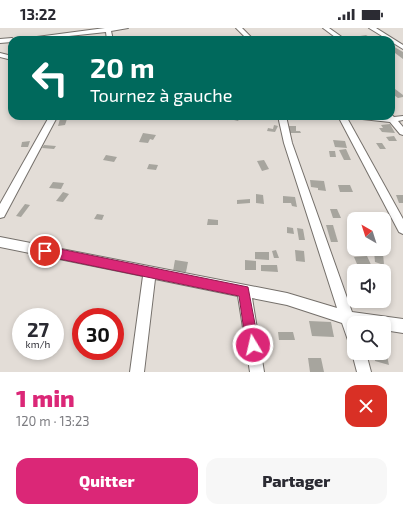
<!DOCTYPE html>
<html lang="fr">
<head>
<meta charset="utf-8">
<style>
	body { margin:0; font-family:"Exo 2",sans-serif; background:#f7f7f7; color:#2b2b33; height:100vh; display:flex; flex-direction:column; font-size:15px; white-space:nowrap }
	* { box-sizing:border-box; margin:0 }
	p { font-size:13px; color:#7c7c81 }
	.icon { flex:none; width:22px; height:22px; fill:none; stroke:currentColor; stroke-width:2; stroke-linecap:round; stroke-linejoin:round }
	.map { position:relative; height:344px; overflow:hidden }
	.details { display:flex; flex-direction:column; background:#fff; flex:1 }
	.details>* { flex:none }
	.top-card { position:absolute; left:8px; top:8px; width:387px; height:84px; border-radius:12px; box-shadow:0 2px 6px #0003; background:#00695c; color:#fff; overflow:hidden }
	.needle { width:26px; rotate:321deg }
	.buttons { position:absolute; left:347px; top:184px; display:grid; gap:8px }
	.buttons a { display:grid; place-items:center; width:44px; height:44px; border-radius:8px; background:#fff; box-shadow:0 2px 6px #0003; font-size:20px }
	.speed { position:absolute; left:12px; top:280px; display:flex; gap:8px; font-size:20px; font-weight:700; text-align:center }
	.speed>* { display:grid; place-content:center; width:52px; height:52px; border-radius:50%; background:#fff; box-shadow:0 2px 6px #0003; line-height:1 }
	.speed small { font-size:10px; font-weight:400 }
	.speed .limit { border:6px solid #d22; background:#fff; color:#111 }
	.pin { position:absolute; display:grid; place-items:center; width:34px; height:34px; color:#fff; margin:-17px; border:2px solid #fff; border-radius:50%; box-shadow:0 1px 4px #0007 }
	.me { position:absolute; width:44px; margin:-22px; rotate:351deg; stroke-linejoin:round; filter:drop-shadow(0 0 3px #0008) }
	.turn { display:flex; align-items:center; gap:14px; height:84px; padding:0 16px; font-size:18px }
	.turn .icon { width:52px; height:52px; stroke-width:2.5 }
	.turn b { display:block; font-size:28px; line-height:34px }
	.round { display:grid; place-items:center; flex:none; width:42px; height:42px; border-radius:12px; background:#f7f7f7 }
	.overview { display:flex; align-items:center; justify-content:space-between; height:68px; padding:0 16px }
	h1 { font-size:24px; font-weight:800; line-height:30px; color:#db2777 }
	.primary-button { display:flex; gap:8px; margin-top:auto; padding:8px 16px }
	.primary-button a { flex:1; height:46px; border-radius:12px; background:#db2777; color:#fff; font-size:16px; font-weight:800; line-height:46px; text-align:center }
	.primary-button a+a { background:#f7f7f7; color:#2b2b33 }
	.status { display:flex; justify-content:space-between; align-items:center; height:28px; padding:0 20px; background:#fff; direction:ltr }
	.status svg { height:11px; fill:currentColor }
	.map>svg:first-child { display:block }
</style>
</head>
<body>
<div class="status"><b>13:22</b><svg viewBox="0 0 49 12"><path d="M0 12V9h3v3zM5 12V6h3v6zM10 12V3h3v9zM15 12V0h3v12zM26 1h20v11H26zM47 4h2v5h-2z"/></svg></div>
<div class="map">
<svg width="403" height="344" viewBox="0 0 403 344">
	<rect width="100%" height="100%" fill="#e3ddd7"/>
	<g fill="#a7a59e">
		<path d="M366,7l5,3 -13,2 -4,-3z"/>
		<path d="M391,17l12,7v7l-12,-9z"/>
		<path d="M391,58l12,9v2l-5,1 -7,-5z"/>
		<path d="M227,88h14l-3,5 -12,-3z"/>
		<path d="M60,91h7l-2,6 -7,1z"/>
		<path d="M390,96l5,9 -13,-1 -3,-4h4l-2,-3z"/>
		<path d="M274,97l4,1 -3,6 -8,-1 1,-3 5,1z"/>
		<path d="M288,98h8v5h4l1,2h-12z"/>
		<path d="M143,105l13,2 -3,5 -3,-1 -2,4 -9,-1z"/>
		<path d="M394,108l3,5h-8l-3,-4z"/>
		<path d="M333,112l12,1 2,7 -12,-1z"/>
		<path d="M30,113l-2,6h-7l1,-5z"/>
		<path d="M376,115h6l4,6h-6z"/>
		<path d="M44,117l12,1 -2,3 -12,-1z"/>
		<path d="M346,121l5,11h-7l-5,-10z"/>
		<path d="M329,123h6l1,6h-6z"/>
		<path d="M106,127l11,2 -3,5 -11,-2z"/>
		<path d="M264,132l5,9 -7,2 -5,-10z"/>
		<path d="M149,136l9,1 -2,5 -9,-1z"/>
		<path d="M310,152l14,1 2,10 -8,-1v-2l-7,-1z"/>
		<path d="M53,154l11,1 -3,6 -12,-1z"/>
		<path d="M338,157h12l3,7h-13z"/>
		<path d="M63,164l6,2 -6,8 -7,-1z"/>
		<path d="M256,166l7,1 1,9 -8,-1z"/>
		<path d="M396,167h7v8h-4z"/>
		<path d="M283,168l12,1 2,10 -5,-1 -1,-3h-8z"/>
		<path d="M250,171v4l-13,1v-4z"/>
		<path d="M25,176l5,1 -9,12 -5,-1z"/>
		<path d="M330,181h7l4,9h-8z"/>
		<path d="M97,186l7,1 -2,5 -8,-1z"/>
		<path d="M208,191l10,1v5h-11z"/>
		<path d="M326,197h7l5,17h-7z"/>
		<path d="M287,199l6,1 1,6 -7,-1z"/>
		<path d="M297,200l6,1 2,11h-6z"/>
		<path d="M276,222l3,8h-5l-2,-7z"/>
		<path d="M295,222l9,1 1,11 -9,-1z"/>
		<path d="M374,223l9,2 1,12 -9,-3z"/>
		<path d="M255,224h14v8l-14,-1z"/>
		<path d="M367,228l7,15h-14l-6,-14z"/>
		<path d="M175,232l13,2 -2,10 -13,-1z"/>
		<path d="M245,232l11,1v9h-11z"/>
		<path d="M261,237h16l1,7 -17,-1z"/>
		<path d="M309,293l22,1 3,15 -22,-1z"/>
		<path d="M278,304h15l2,8h-16z"/>
		<path d="M374,325l13,3 2,9 -14,-4z"/>
		<path d="M308,330h13l3,14h-14z"/>
	</g>
	<g fill="none" stroke-linecap="round" stroke-linejoin="round">
		<defs>
			<g id="minor">
				<path d="M128,0l-17,3 2,9h-6l-1,-8 -74,8h-20v2l-12,1v-4l12,-1 2,2 91,-12z"/>
				<path d="M236,0h6l12,12h-6z"/>
				<path d="M323,0h6l17,12h-7z"/>
				<path d="M369,0h7l27,17v4z"/>
				<path d="M205,9l4,3h-6v-2z"/>
				<path d="M0,25l12,3v4l-12,-3z"/>
				<path d="M391,86l3,3 9,-1v4l-5,1 5,6v8l-3,-1 -10,-12 -37,-4 -4,-2 37,1 5,-1z"/>
				<path d="M278,88h8l6,27 60,169 51,7v14l-19,-3v-7h-30v22l-5,-2 -7,-20 -55,-18 -35,-7 12,74h-14l-12,-76 -83,-17 -11,93h-14l13,-96 -143,-29v-10l287,56 50,15 -53,-165z"/>
				<path d="M338,88h8l57,103v15l-4,-2z"/>
				<path d="M49,89h3l4,2 -52,98 -4,1v-14z"/>
				<path d="M354,320v5h12l5,19h-14l-5,-19z"/>
			</g>
		</defs>
		<use href="#minor" stroke="#75706b" stroke-width="2"/>
		<use href="#minor" fill="#fff" fill-rule="evenodd"/>
	</g>
	<path fill="#db2777" stroke="#8e194d" d="M45,218l203,41 11,58 -2,5 -4,1 -5,-1 -2,-5 -7,-49 -194,-40 -4,-1 -1,-4 1,-3z"/>
</svg>
<div class="buttons">
<a><svg class="needle" viewBox="-14 -14 28 28"><path d="M0-13l5 13h-10z" fill="#e53935"/><path d="M0 13l5-13h-10z" fill="#7c7c81"/></svg></a>
<a><svg class="icon" aria-label="sound" viewBox="0 0 24 24"><path d="M4 9h4l5-4v14l-5-4H4zM17 9q2 3 0 6"/></svg></a>
<a><svg class="icon" aria-label="search" viewBox="0 0 24 24"><circle cx="10" cy="10" r="6"/><path d="M15 15l6 6"/></svg></a>
</div>
<div class="speed"><div>27<small>km/h</small></div><div class="limit">30</div></div>
<div class="pin" style="left:45px;top:223px;background:#d93025"><svg class="icon" aria-label="arrive" viewBox="0 0 24 24"><path d="M6 21V4h12l-3 4 3 4H6"/></svg></div>
<svg class="me" style="left:253px;top:317px" viewBox="-20 -20 40 40"><circle r="17" fill="#db2777" stroke="#fff" stroke-width="3"/><path d="M0-11L8 9 0 5-8 9z" fill="#fff"/></svg>
<div class="top-card">
<div class="turn"><svg class="icon" aria-label="left" viewBox="0 0 24 24"><path d="M17 20v-9H6M10 6l-5 5 5 5"/></svg><div><b>20 m</b>Tournez à gauche</div></div>
</div>
</div>
<section class="details">
<div class="overview"><div><h1>1 min</h1><p>120 m · 13:23</p></div><a class="round" style="background:#d93025;color:#fff"><svg class="icon" aria-label="close" viewBox="0 0 24 24"><path d="M6 6l12 12M18 6L6 18"/></svg></a></div>
<div class="primary-button"><a>Quitter</a><a>Partager</a></div>
</section>
</body>
</html>
